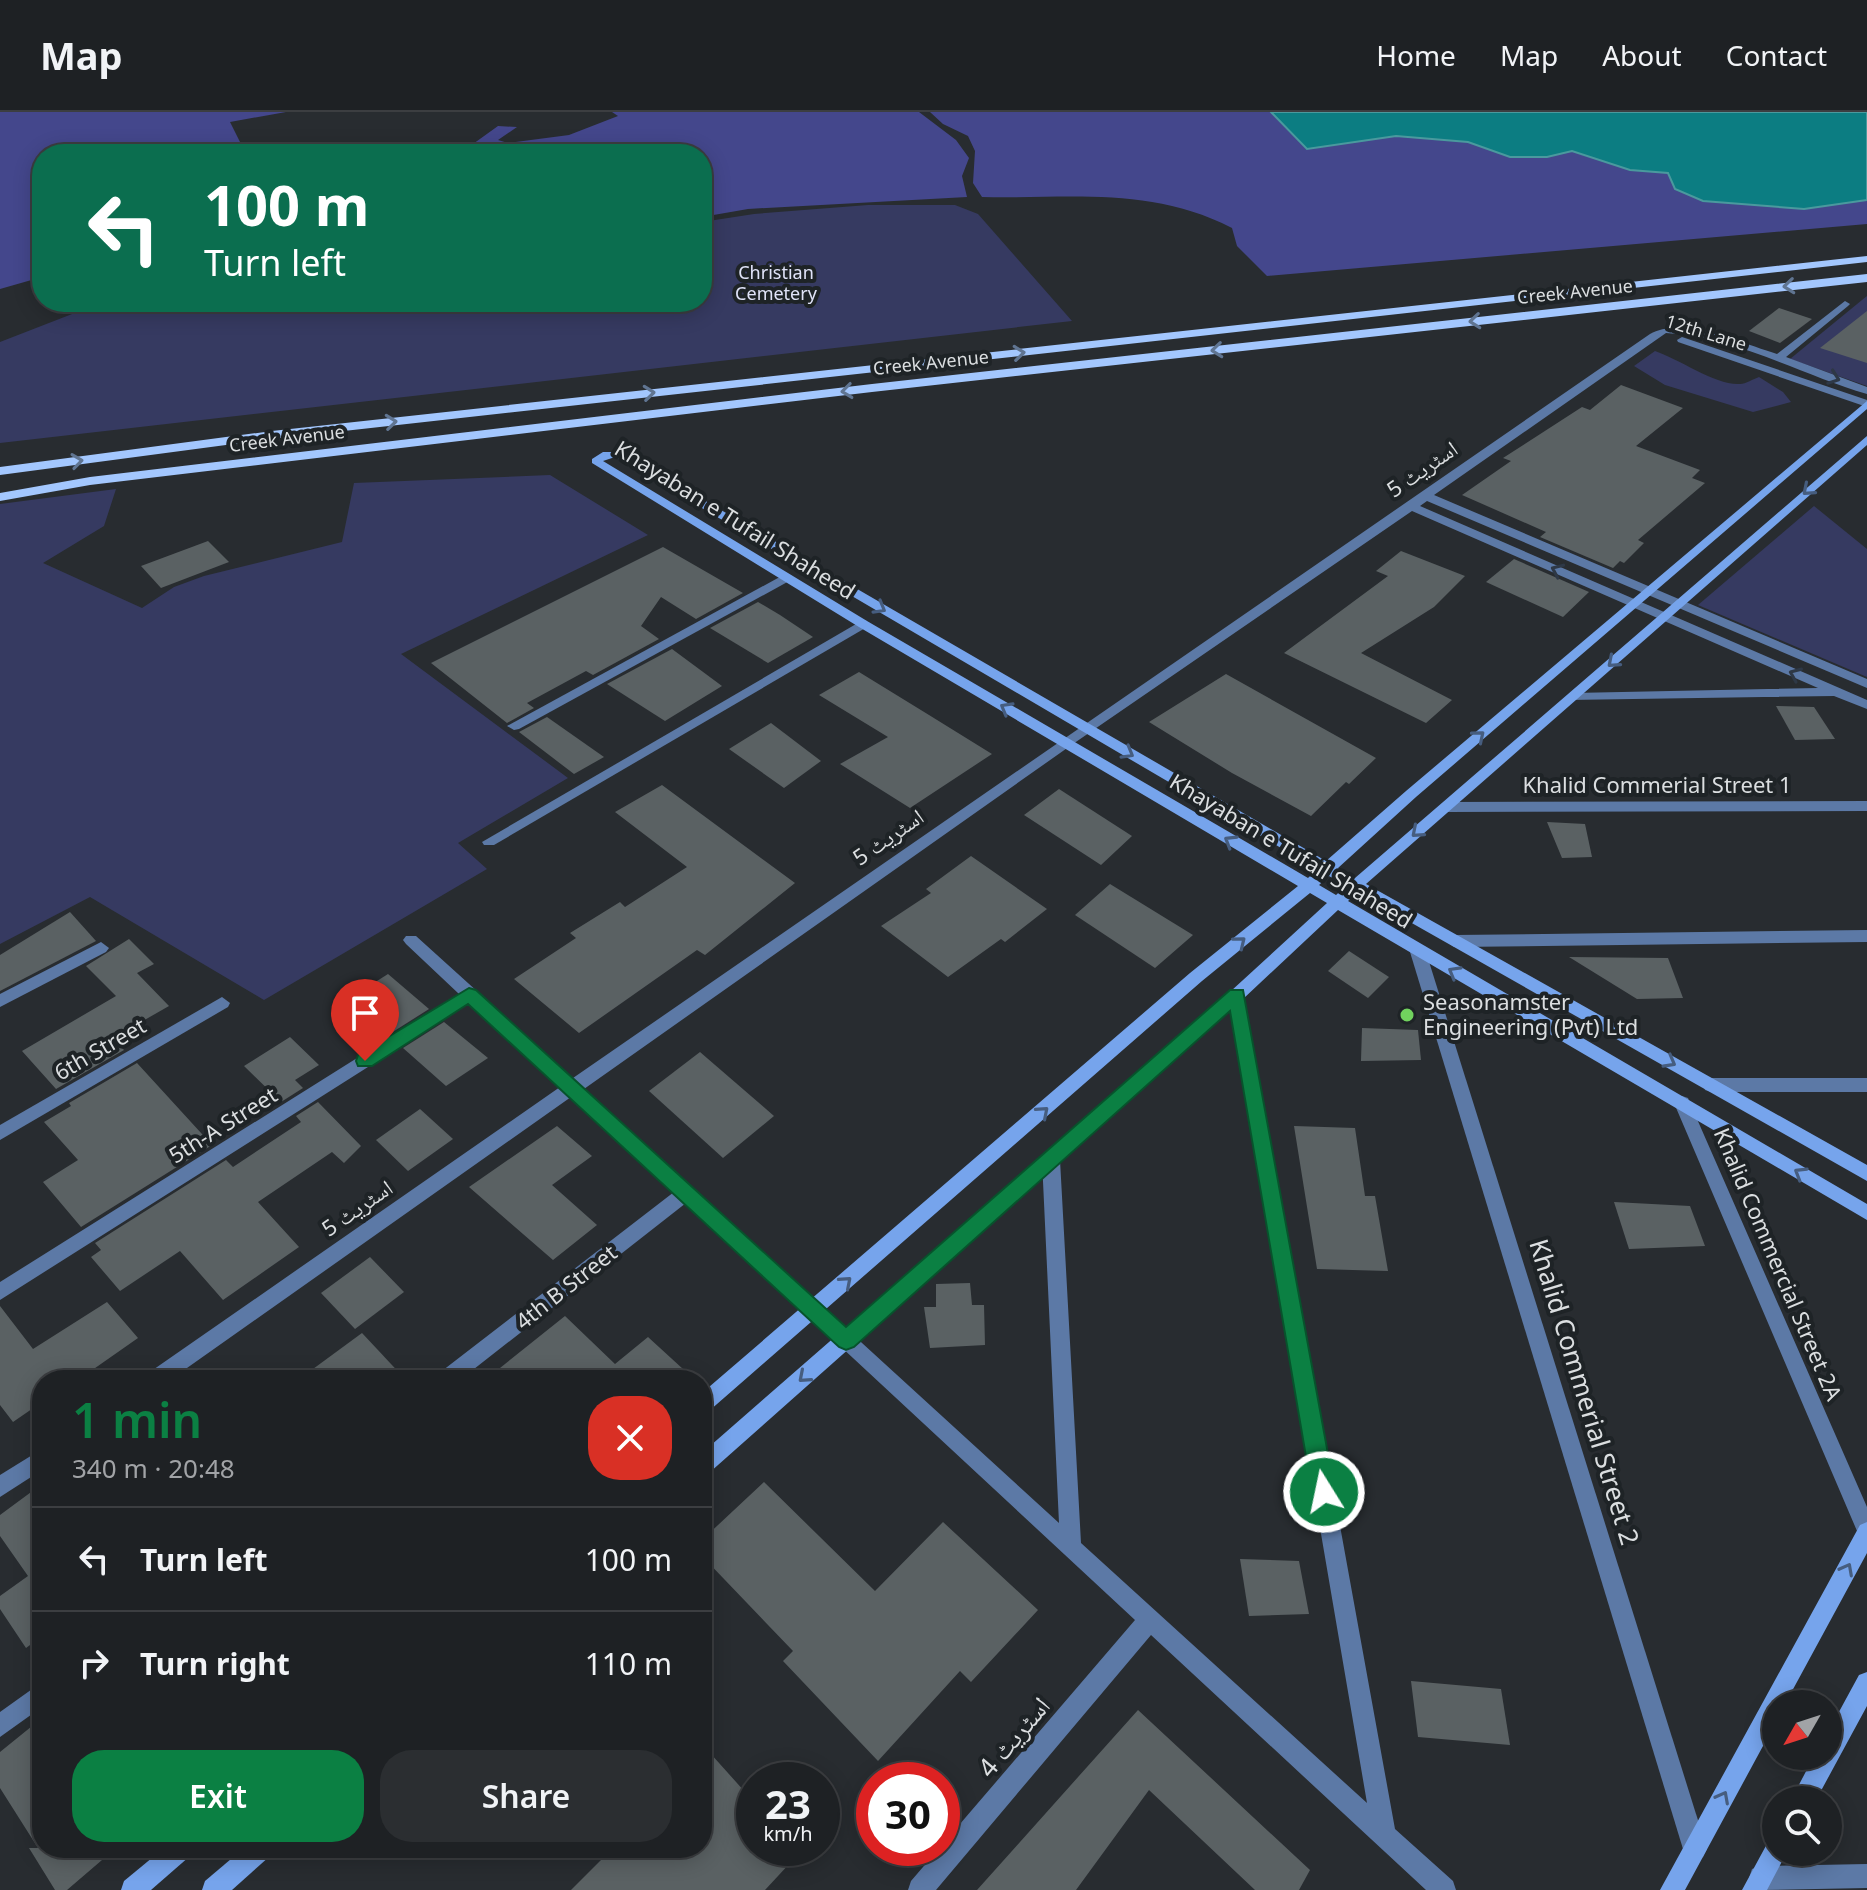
<!DOCTYPE html>
<html lang="en">
<head>
<meta charset="utf-8">
<style>
	body { margin:0; font-family:"Noto Sans","Noto Naskh Arabic",sans-serif; background:#2b2e31; color:#f1f3f6; height:100vh; display:flex; flex-direction:column; font-size:30px; white-space:nowrap }
	* { box-sizing:border-box; margin:0 }
	p { font-size:26px; color:#a1a3a6 }
	.icon { flex:none; width:44px; height:44px; fill:none; stroke:currentColor; stroke-width:2; stroke-linecap:round; stroke-linejoin:round }
	.map { position:relative; flex:1; overflow:hidden }
	.details { position:absolute; left:32px; top:1258px; width:680px; height:488px; display:flex; flex-direction:column; background:#1e2124; border-radius:32px; box-shadow:0 4px 20px #0003,0 0 0 2px #3c3e41 }
	.details>* { flex:none }
	.top-card { position:absolute; left:32px; top:32px; width:680px; height:168px; border-radius:32px; box-shadow:0 4px 20px #0003,0 0 0 2px #3c3e41; background:#0b6e4f; color:#fff; overflow:hidden }
	.needle { width:52px; rotate:231deg }
	.fabs { position:absolute; left:1762px; top:1578px; display:grid; gap:16px }
	.fabs a { display:grid; place-items:center; width:80px; height:80px; border-radius:50%; background:#1e2124; box-shadow:0 4px 20px #0003,0 0 0 2px #3c3e41; font-size:40px }
	.speed { position:absolute; left:736px; top:1650px; display:flex; gap:16px; font-size:40px; font-weight:700; text-align:center }
	.speed>* { display:grid; place-content:center; width:104px; height:104px; border-radius:50%; background:#1e2124; box-shadow:0 4px 20px #0003,0 0 0 2px #3c3e41; line-height:1 }
	.speed small { font-size:20px; font-weight:400 }
	.speed .limit { border:12px solid #d22; background:#fff; color:#111 }
	.pin { position:absolute; display:grid; place-items:center; width:68px; height:68px; color:#fff; margin:-82px -34px; border-radius:50% 50% 50% 0; rotate:-45deg; box-shadow:0 0 8px #0007 }
	.pin .icon { rotate:45deg }
	.me { position:absolute; width:88px; margin:-44px; rotate:350deg; stroke-linejoin:round; filter:drop-shadow(0 0 6px #0008) }
	.turn { display:flex; align-items:center; gap:28px; height:168px; padding:0 40px; font-size:36px }
	.turn .icon { width:104px; height:104px; stroke-width:2.5 }
	.turn b { display:block; font-size:56px; line-height:68px }
	.round { display:grid; place-items:center; flex:none; width:84px; height:84px; border-radius:32px; background:#2b2e31 }
	.head { display:flex; align-items:center; justify-content:space-between; height:136px; padding:0 40px }
	h1 { font-size:48px; font-weight:600; line-height:60px; color:#0b8043 }
	.primary-button { display:flex; gap:16px; margin-top:auto; padding:16px 40px }
	.primary-button a { flex:1; height:92px; border-radius:32px; background:#0b8043; color:#fff; font-size:32px; font-weight:600; line-height:92px; text-align:center }
	.primary-button a+a { background:#2b2e31; color:#f1f3f6 }
	ul { padding:0; list-style:none }
	li { display:flex; align-items:center; gap:24px; height:104px; padding:0 40px; border-top:2px solid #3c3e41 }
	li div { flex:1 }
	li b { display:block; font-size:30px }
	li em { font-style:normal }
	header { display:flex; align-items:center; gap:48px; box-sizing:border-box; height:112px; padding:0 40px; background:#1e2124; border-bottom:2px solid #3c3e41 }
	header strong { font-size:38px }
	nav { display:flex; gap:44px; margin-inline-start:auto; font-size:28px }
	.map>svg:first-child { display:block }
</style>
</head>
<body>
<header>
<strong>Map</strong>
<nav><a>Home</a><a>Map</a><a>About</a><a>Contact</a></nav>
</header>
<div class="map">
<svg width="1867" height="1778" viewBox="0 0 1867 1778">
	<rect width="100%" height="100%" fill="#282c30"/>
	<g fill="#363a61">
		<path d="M868,93h87l23,9 94,107 -1072,122v-101l103,-40h599v-80l52,-8z"/>
		<path d="M1867,184v90l-77,-27 72,-59z"/>
		<path d="M1655,239c24,8 62,35 85,33 6,0 13,-5 19,-7l24,15 8,10 -38,10 -88,-27 -31,-19z"/>
		<path d="M550,363l98,60 -247,119 167,124 -110,65 29,26 -223,131 -174,-103 -90,47v-440l116,-15 -12,37 -61,37 99,45 32,-21 30,-11 138,-34 12,-59z"/>
		<path d="M1814,394l53,43v128l-169,-72z"/>
	</g>
	<g fill="#44478c">
		<path d="M0,0h286l-56,10 16,32h-204v123l-42,12z"/>
		<path d="M612,0h307l37,28 13,18 -7,18 5,21 -219,12 -46,8v-63h-243l39,-28 19,1 -19,13 10,3 61,-8 49,-19z"/>
		<path d="M930,0h341l36,37 89,-13 72,6 42,15h37l25,-6 58,19 38,3 136,36 63,-9v24l-600,52 -30,-30 -5,-18c-82,-42 -161,-29 -250,-31l-9,-14 2,-32 -7,-15 -25,-12z"/>
	</g>
	<path fill="#0c7d82" stroke="#4a9a9e" stroke-width="2" d="M1271,0h596v88l-63,9 -101,-8 -28,-12 -7,-16 -38,-3 -58,-19 -25,6h-37l-42,-15 -72,-6 -89,13z"/>
	<g fill="#5a6163">
		<path d="M1779,196l33,11 -32,24 -31,-12z"/>
		<path d="M1867,199v52l-47,-15z"/>
		<path d="M1621,273l62,23 -47,38 64,24 -8,8 13,5 -67,57 6,3 -20,20 -4,-2 -7,7 -73,-31 6,-5 -84,-37 49,-34 -8,-3 79,-51 8,3z"/>
		<path d="M208,429l21,21 -68,26 -20,-22z"/>
		<path d="M663,435l80,46 -47,26 -35,-22 -20,29 18,13 -66,36 -7,-4 -59,32 7,5 -27,15 -76,-60z"/>
		<path d="M1401,439l64,25 -31,31 -73,46 91,47 -26,23 -142,-70 104,-77 -12,-5z"/>
		<path d="M1514,447l75,33 -26,25 -77,-35z"/>
		<path d="M758,490l22,13 33,22 -45,26 -58,-35z"/>
		<path d="M672,537l50,37 -57,35 -58,-37z"/>
		<path d="M859,560l70,43 63,39 -82,54 -70,-44 48,-27 -69,-42z"/>
		<path d="M1226,562l150,84 -27,26 -3,-2 -35,34 -79,-43 -83,-51z"/>
		<path d="M1776,594l38,1 21,32 -40,1z"/>
		<path d="M547,605l57,40 -30,17 -55,-42z"/>
		<path d="M771,611l50,38 -37,27 -55,-39z"/>
		<path d="M662,673l133,98 -90,72 -8,-5 -118,83 -65,-54 62,-41 -6,-5 50,-31 5,5 62,-40 -72,-55z"/>
		<path d="M1059,677l73,47 -31,29 -77,-50z"/>
		<path d="M1547,710l38,2 7,33 -30,1z"/>
		<path d="M971,744l76,53 -42,33 -4,-3 -53,38 -67,-51 50,-33 -5,-4z"/>
		<path d="M1110,772l83,51 -38,33 -80,-53z"/>
		<path d="M70,800l26,29 -96,50v-36z"/>
		<path d="M129,827l25,25 -17,9 32,33 -56,32 11,12 -68,39 -34,-38 94,-55 -30,-30z"/>
		<path d="M1349,839l40,26 -21,21 -40,-27z"/>
		<path d="M1569,845l99,1 15,40 -46,1z"/>
		<path d="M388,862l41,35 -41,26 -41,-35z"/>
		<path d="M444,910l44,36 -42,28 -43,-38z"/>
		<path d="M1362,916l56,2 3,30 -60,1z"/>
		<path d="M290,925l29,28 -24,15 8,8 -22,14 -37,-36z"/>
		<path d="M700,940l74,64 -51,42 -74,-67z"/>
		<path d="M137,951l75,82 -131,82 -38,-45 35,-22 -34,-38 27,-16 -2,-3z"/>
		<path d="M318,990l43,44 -17,17 -12,-11 -74,50 41,45 -76,53 -43,-49 -60,40 -29,-34 10,-7 -6,-7 131,-83 7,7 68,-45 -5,-6z"/>
		<path d="M420,997l33,30 -45,32 -32,-31z"/>
		<path d="M557,1014l35,30 -40,29 45,40 -44,35 -84,-73z"/>
		<path d="M1294,1014l61,2 10,68h10l13,75 -71,-2z"/>
		<path d="M1614,1090l76,4 15,40 -76,3z"/>
		<path d="M370,1145l34,35 -49,37 -34,-36z"/>
		<path d="M970,1171l2,22h12l1,40 -55,3 -6,-41h12v-23z"/>
		<path d="M107,1190l31,36 -60,42h-36v22l-29,20 -13,-17v-99l33,43z"/>
		<path d="M565,1204l50,48 33,-27 47,43h-210z"/>
		<path d="M362,1221l44,47h-108z"/>
		<path d="M764,1370l111,109 68,-69 95,88 -67,72 -11,-11 -82,90 -95,-100 10,-10 -91,-95v-16z"/>
		<path d="M42,1372v152l-16,12 -26,-39v-13l28,-20 -28,-40v-21z"/>
		<path d="M1240,1447l59,2 10,53 -60,2z"/>
		<path d="M1411,1569l90,8 9,56 -92,-8z"/>
		<path d="M1138,1598l172,160 -11,20h-44l-106,-100 -73,100h-99z"/>
		<path d="M42,1606v130h74l-49,42h-12l-26,-42h9l-38,-60v-36z"/>
		<path d="M702,1632l52,58v46h50l-39,42h-194l42,-42h89z"/>
	</g>
	<g fill="none" stroke-linecap="round" stroke-linejoin="round">
		<g fill="#5c79a6" fill-rule="evenodd">
			<path d="M1845,189l5,3 -2,2 -62,51 81,30v7c-65,-19 -133,-58 -201,-61l-232,162 433,184v9l-440,-187 -7,5 447,194v9l-33,-13 -266,4 -2,-3 7,-4 245,-5 -406,-177 -342,235 -486,343 475,434 -17,-363 3,-5 6,-2 6,2 3,5 21,383 286,260 -138,-808 8,-6 6,2 152,838 58,52 3,9h-30l-275,-255 -215,255h-28l3,-9 224,-261 -449,-417 -226,177h-25l3,-6 236,-182 -103,-95 -401,283h-26l3,-6 413,-287 -91,-84 -469,297v-18l459,-288 -53,-50 -3,-4 3,-4h10l157,142 1077,-744c32,-18 93,10 127,20z"/>
			<path d="M1682,225l185,63v7l-189,-65 -1,-2z"/>
			<path d="M787,461l6,4 -2,3 -272,149 -5,1 -7,-4z"/>
			<path d="M863,508l4,1v6l-373,218h-10l-2,-3z"/>
			<path d="M1867,689v10l-420,1 -7,-5 7,-5z"/>
			<path d="M1867,818v12l-413,5 -8,-6 8,-6z"/>
			<path d="M101,830l8,6 -3,4 -106,55v-13z"/>
			<path d="M1418,834l8,6 281,897 -4,8 -8,4 -8,-4 -4,-8 -273,-897z"/>
			<path d="M222,885l8,6 -2,4 -228,133v-15z"/>
			<path d="M1711,966h156v14h-156l-6,-2 -2,-5 2,-5z"/>
			<path d="M1682,984l6,2 2,5 177,404v34l-7,-3 -186,-435 2,-5z"/>
			<path d="M42,1337v21l-42,27v-22z"/>
			<path d="M42,1570v25l-42,30v-25z"/>
			<path d="M1867,1752v24l-106,2 -9,-3 -3,-9 3,-9 9,-3z"/>
		</g>
		<g fill="#76a4ec" fill-rule="evenodd">
			<path d="M1867,289v8l-451,388 -78,71 17,10 512,-442v9l-501,439 501,281v16l-510,-289 -9,9 519,303v16l-529,-310 -95,89 -534,474 -7,3v-23l529,-462 96,-88 -17,-10 -108,88 -493,430 -7,3v-21l488,-420 108,-87 -439,-259 -267,-164v-4l11,-7h18l705,409 80,-70zM615,345l702,412 -9,9 -441,-257 -264,-160zM1329,764l17,10 -10,9 -17,-10z"/>
			<path d="M1867,1410v31l-82,151h-9v18l-91,168h-25l200,-365z"/>
			<path d="M1867,1560v34l-51,94h-25l23,-44h14v-24l31,-57z"/>
			<path d="M1776,1726v14h11l-20,38h-25l26,-48z"/>
			<path d="M164,1736h30l-4,8 -39,34h-30l3,-9z"/>
			<path d="M244,1736h30l-4,8 -38,34h-30l3,-9z"/>
		</g>
		<g fill="#a3c7fe" fill-rule="evenodd">
			<path d="M1867,144v6l-1595,177 -272,36v-8l272,-36z"/>
			<path d="M1867,162v8l-995,110 -782,93 -90,16v-8l90,-16 782,-93z"/>
		</g>
	</g>
	<defs><path id="oneway-chevron" d="M-2-3.5L2.5 0L-2 3.5" fill="none" stroke-width="1.6" stroke-linecap="round" stroke-linejoin="round" transform="scale(2)"/></defs>
	<g stroke="#607592">
		<use href="#oneway-chevron" transform="translate(1789 174) rotate(174)"/>
		<use href="#oneway-chevron" transform="translate(1475 209) rotate(174)"/>
		<use href="#oneway-chevron" transform="translate(1217 238) rotate(174)"/>
		<use href="#oneway-chevron" transform="translate(1019 241) rotate(-6)"/>
		<use href="#oneway-chevron" transform="translate(847 279) rotate(173)"/>
		<use href="#oneway-chevron" transform="translate(649 281) rotate(-6)"/>
		<use href="#oneway-chevron" transform="translate(391 310) rotate(-6)"/>
		<use href="#oneway-chevron" transform="translate(77 349) rotate(-8)"/>
	</g>
	<g stroke="#2e3846">
		<use href="#oneway-chevron" transform="translate(1834 266) rotate(20)"/>
		<use href="#oneway-chevron" transform="translate(1557 458) rotate(-156)"/>
		<use href="#oneway-chevron" transform="translate(1795 562) rotate(-157)"/>
	</g>
	<g stroke="#465d7f">
		<use href="#oneway-chevron" transform="translate(1808 378) rotate(139)"/>
		<use href="#oneway-chevron" transform="translate(880 496) rotate(30)"/>
		<use href="#oneway-chevron" transform="translate(1613 550) rotate(139)"/>
		<use href="#oneway-chevron" transform="translate(1006 596) rotate(-150)"/>
		<use href="#oneway-chevron" transform="translate(1479 624) rotate(-40)"/>
		<use href="#oneway-chevron" transform="translate(1128 641) rotate(30)"/>
		<use href="#oneway-chevron" transform="translate(1417 720) rotate(139)"/>
		<use href="#oneway-chevron" transform="translate(1230 729) rotate(-149)"/>
		<use href="#oneway-chevron" transform="translate(1240 830) rotate(-39)"/>
		<use href="#oneway-chevron" transform="translate(1454 860) rotate(-150)"/>
		<use href="#oneway-chevron" transform="translate(1670 950) rotate(29)"/>
		<use href="#oneway-chevron" transform="translate(1043 1000) rotate(-41)"/>
		<use href="#oneway-chevron" transform="translate(1800 1061) rotate(-149)"/>
		<use href="#oneway-chevron" transform="translate(846 1170) rotate(-41)"/>
		<use href="#oneway-chevron" transform="translate(804 1265) rotate(139)"/>
		<use href="#oneway-chevron" transform="translate(1847 1457) rotate(-62)"/>
		<use href="#oneway-chevron" transform="translate(1723 1685) rotate(-62)"/>
	</g>
	<path fill="#0b8043" stroke="#07532c" stroke-width="2" d="M469,876l7,2 370,337 384,-337h13l92,502 -3,8 -8,3 -8,-3 -4,-8 -82,-481 -376,336 -8,3 -7,-3 -371,-343 -96,62h-14l-2,-5 2,-6z"/>
	<circle fill="#71d25e" stroke="#1e2326" stroke-width="3" cx="1407" cy="903" r="8"/>
	<g text-anchor="middle" stroke-width="8" stroke-linejoin="round" paint-order="stroke">
		<g font-size="18" fill="#e0e3f8" stroke="#1e2326">
			<text x="776" y="167">Christian<tspan x="776" dy="21">Cemetery</tspan></text>
		</g>
		<g font-size="18" fill="#dbdee0" stroke="#1e2326">
			<text transform="translate(1575 180) rotate(-6)" y="6">Creek Avenue</text>
			<text transform="translate(1706 221) rotate(17)" y="6">12th Lane</text>
			<text transform="translate(931 251) rotate(-6)" y="6">Creek Avenue</text>
			<text transform="translate(287 327) rotate(-7)" y="6">Creek Avenue</text>
		</g>
		<g font-size="22" fill="#dbdee0" stroke="#1e2326">
			<text transform="translate(1422 357) rotate(-35)" y="8">اسٹریٹ 5</text>
			<text transform="translate(735 408) rotate(32)" y="8">Khayaban e Tufail Shaheed</text>
			<text x="1657" y="681">Khalid Commerial Street 1</text>
			<text transform="translate(888 725) rotate(-35)" y="8">اسٹریٹ 5</text>
			<text transform="translate(1291 739) rotate(31)" y="8">Khayaban e Tufail Shaheed</text>
			<text transform="translate(100 937) rotate(-30)" y="8">6th Street</text>
			<text transform="translate(223 1013) rotate(-32)" y="8">5th-A Street</text>
			<text transform="translate(357 1096) rotate(-35)" y="8">اسٹریٹ 5</text>
			<text transform="translate(1778 1152) rotate(67)" y="8">Khalid Commercial Street 2A</text>
			<text transform="translate(566 1175) rotate(-38)" y="8">4th B Street</text>
		</g>
		<g font-size="22" fill="#dbdee0" stroke="#1e2326" text-anchor="start">
			<text x="1423" y="898">Seasonamster<tspan x="1423" dy="25">Engineering (Pvt) Ltd</tspan></text>
		</g>
		<g font-size="26" fill="#dbdee0" stroke="#1e2326">
			<text transform="translate(1584 1280) rotate(73)" y="9">Khalid Commerial Street 2</text>
			<text transform="translate(1014 1625) rotate(-50)" y="9">اسٹریٹ 4</text>
		</g>
	</g>
</svg>
<div class="fabs">
<a><svg class="needle" viewBox="-14 -14 28 28"><path d="M0-13l5 13h-10z" fill="#e53935"/><path d="M0 13l5-13h-10z" fill="#a1a3a6"/></svg></a>
<a><svg class="icon" aria-label="search" viewBox="0 0 24 24"><circle cx="10" cy="10" r="6"/><path d="M15 15l6 6"/></svg></a>
</div>
<div class="speed"><div>23<small>km/h</small></div><div class="limit">30</div></div>
<div class="pin" style="left:365px;top:949px;background:#d93025"><svg class="icon" aria-label="arrive" viewBox="0 0 24 24"><path d="M6 21V4h12l-3 4 3 4H6"/></svg></div>
<svg class="me" style="left:1324px;top:1380px" viewBox="-20 -20 40 40"><circle r="17" fill="#0b8043" stroke="#fff" stroke-width="3"/><path d="M0-11L8 9 0 5-8 9z" fill="#fff"/></svg>
<div class="top-card">
<div class="turn"><svg class="icon" aria-label="left" viewBox="0 0 24 24"><path d="M17 20v-9H6M10 6l-5 5 5 5"/></svg><div><b>100 m</b>Turn left</div></div>
</div>
<section class="details">
<div class="head"><div><h1>1 min</h1><p>340 m · 20:48</p></div><a class="round" style="background:#d93025;color:#fff"><svg class="icon" aria-label="close" viewBox="0 0 24 24"><path d="M6 6l12 12M18 6L6 18"/></svg></a></div>
<ul>
<li><svg class="icon" aria-label="left" viewBox="0 0 24 24"><path d="M17 20v-9H6M10 6l-5 5 5 5"/></svg><div><b>Turn left</b></div><em>100 m</em></li>
<li><svg class="icon" aria-label="right" viewBox="0 0 24 24"><path d="M7 20v-9h11M14 6l5 5-5 5"/></svg><div><b>Turn right</b></div><em>110 m</em></li>
</ul>
<div class="primary-button"><a>Exit</a><a>Share</a></div>
</section>
</div>
</body>
</html>
